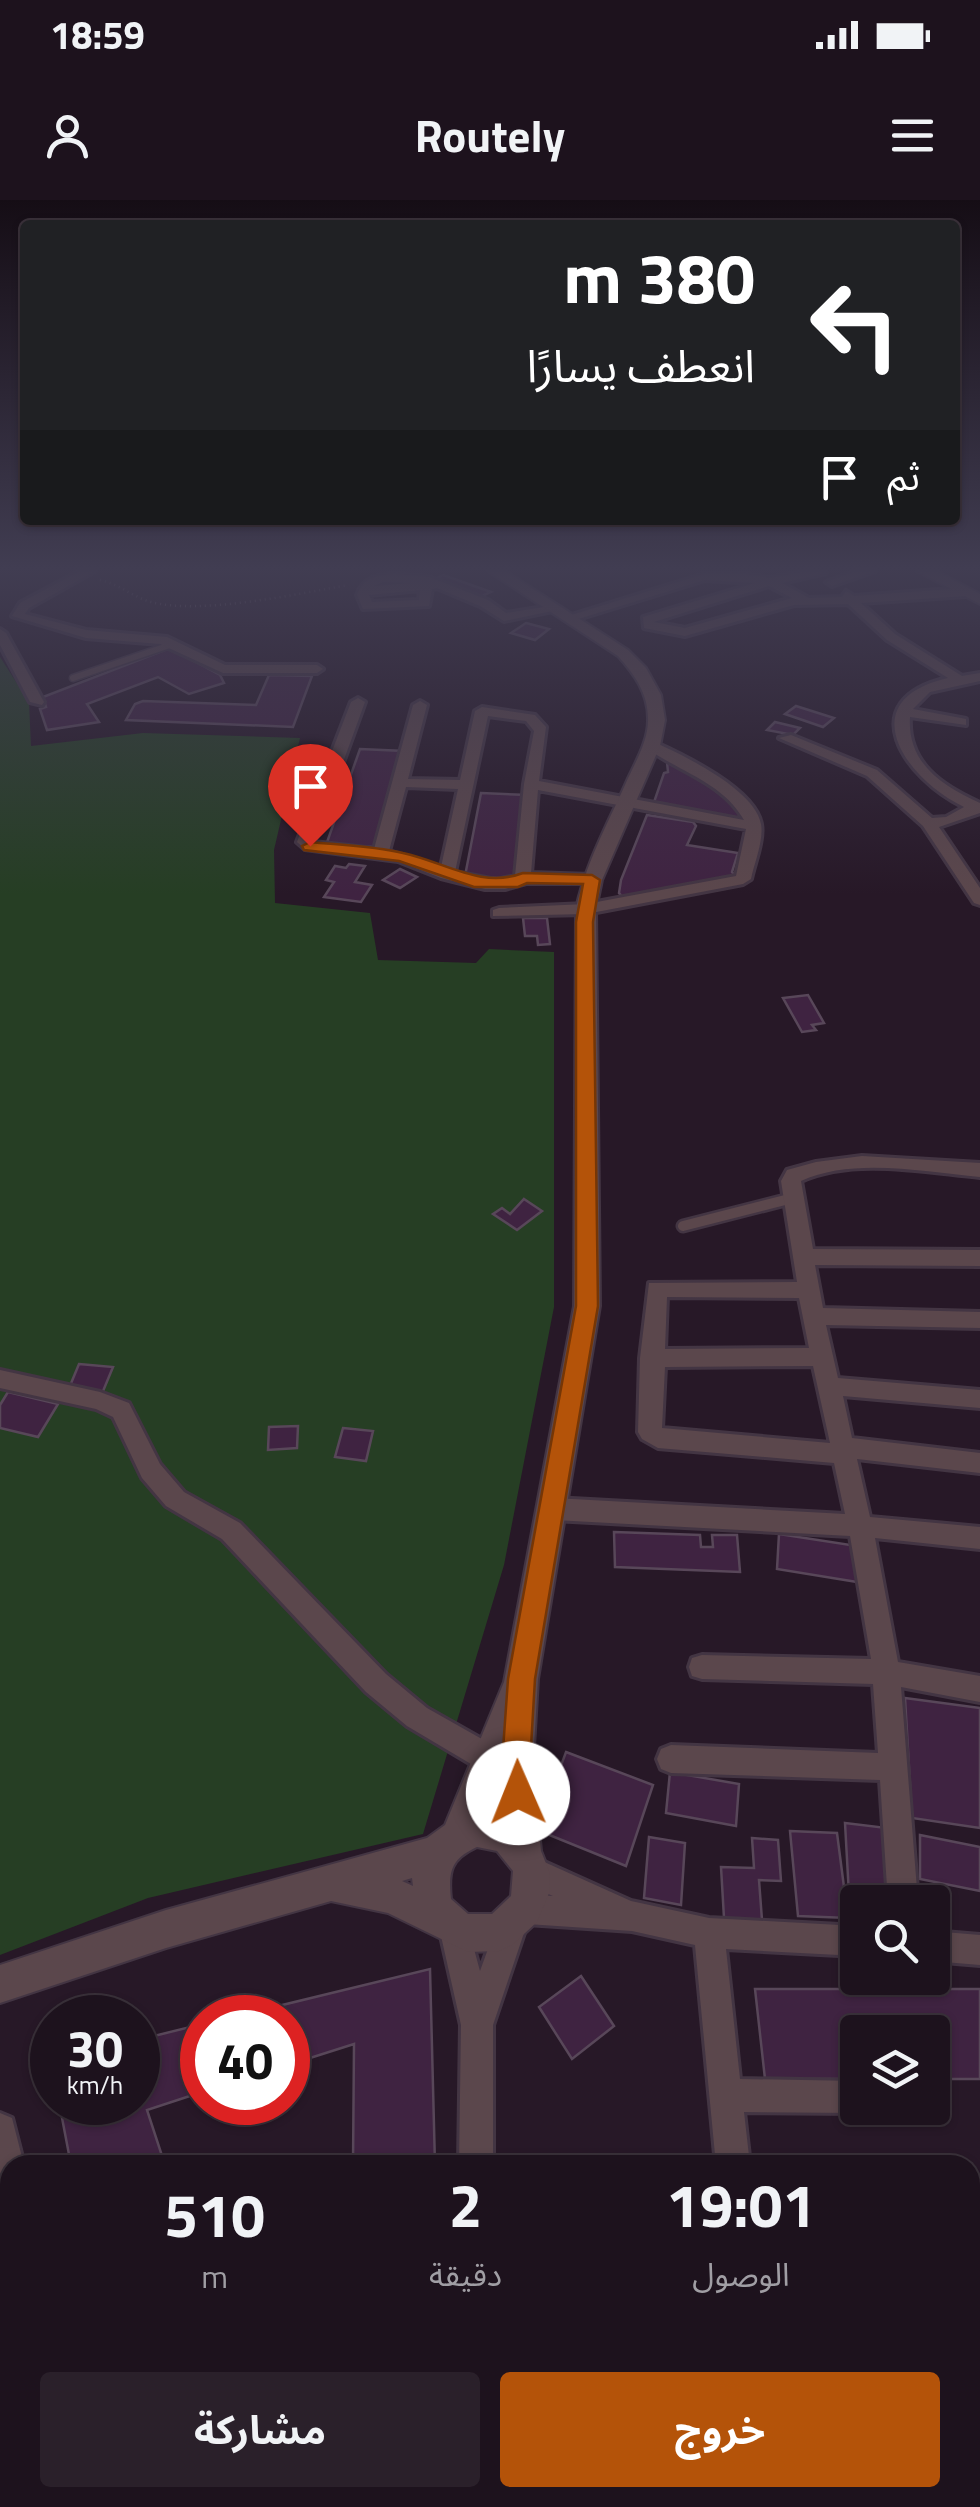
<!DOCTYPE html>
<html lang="ar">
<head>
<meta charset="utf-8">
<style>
	body { margin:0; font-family:"Titillium Web","Noto Sans Arabic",sans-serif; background:#2a202a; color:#f1f3f6; direction:rtl; height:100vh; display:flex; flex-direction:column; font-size:38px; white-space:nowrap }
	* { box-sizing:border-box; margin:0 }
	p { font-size:32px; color:#a09ea4 }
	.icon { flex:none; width:55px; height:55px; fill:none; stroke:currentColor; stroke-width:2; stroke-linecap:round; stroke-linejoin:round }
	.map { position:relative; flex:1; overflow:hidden; direction:ltr }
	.details { position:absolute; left:0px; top:1955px; width:980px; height:352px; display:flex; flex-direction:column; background:#1d121d; border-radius:30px 30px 0 0; box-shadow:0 2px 8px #0004,0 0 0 2px #3b323b; direction:rtl }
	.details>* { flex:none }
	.guide { position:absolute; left:20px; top:20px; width:940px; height:305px; border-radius:10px; box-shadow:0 2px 8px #0004,0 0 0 2px #3b323b; direction:rtl; background:#202124; color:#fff; overflow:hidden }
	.fabs { position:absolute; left:840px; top:1685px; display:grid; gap:20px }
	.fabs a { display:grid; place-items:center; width:110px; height:110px; border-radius:10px; background:#1d121d; box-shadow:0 2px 8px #0004,0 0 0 2px #3b323b; font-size:50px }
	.speed { position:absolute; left:30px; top:1795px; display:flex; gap:20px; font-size:50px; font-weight:700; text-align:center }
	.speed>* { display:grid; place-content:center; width:130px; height:130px; border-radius:50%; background:#1d121d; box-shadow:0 2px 8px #0004,0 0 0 2px #3b323b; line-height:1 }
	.speed small { font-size:25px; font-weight:400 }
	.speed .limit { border:15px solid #d22; background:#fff; color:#111 }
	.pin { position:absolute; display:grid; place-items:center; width:85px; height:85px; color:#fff; margin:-102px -42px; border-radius:50% 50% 50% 0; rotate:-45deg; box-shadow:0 0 10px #0007 }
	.pin .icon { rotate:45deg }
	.me { position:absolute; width:110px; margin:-55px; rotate:359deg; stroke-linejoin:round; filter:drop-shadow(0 0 8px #0008) }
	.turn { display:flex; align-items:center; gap:35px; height:210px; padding:0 40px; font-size:45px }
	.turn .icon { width:130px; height:130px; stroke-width:2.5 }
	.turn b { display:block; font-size:70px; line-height:85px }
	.then { display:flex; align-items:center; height:95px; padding:0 40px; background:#0003; gap:20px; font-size:38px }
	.eta { display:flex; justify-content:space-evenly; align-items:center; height:170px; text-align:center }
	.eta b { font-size:60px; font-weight:700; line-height:70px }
	.primary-button { display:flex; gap:20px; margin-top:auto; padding:20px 40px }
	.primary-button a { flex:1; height:115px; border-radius:10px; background:#b45309; color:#fff; font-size:40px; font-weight:700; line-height:115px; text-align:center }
	.primary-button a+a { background:#2a202a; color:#f1f3f6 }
	.status { display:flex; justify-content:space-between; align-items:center; height:70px; padding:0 50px; background:#1d121d; direction:ltr }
	.status svg { height:28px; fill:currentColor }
	header { display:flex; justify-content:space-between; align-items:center; height:130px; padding:0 40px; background:#1d121d; font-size:45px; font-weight:700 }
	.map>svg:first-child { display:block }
</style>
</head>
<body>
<div class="status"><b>18:59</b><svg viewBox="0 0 49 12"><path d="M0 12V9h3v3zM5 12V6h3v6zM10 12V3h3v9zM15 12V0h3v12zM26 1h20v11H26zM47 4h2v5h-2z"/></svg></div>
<header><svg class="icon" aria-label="menu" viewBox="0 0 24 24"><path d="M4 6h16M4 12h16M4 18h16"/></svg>Routely<svg class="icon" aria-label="person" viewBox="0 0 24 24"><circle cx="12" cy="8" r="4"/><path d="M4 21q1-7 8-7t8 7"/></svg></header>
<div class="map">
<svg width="980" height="2307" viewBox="0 0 980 2307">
	<rect width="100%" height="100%" fill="#271827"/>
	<path fill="#263e24" d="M0,457l29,45 2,44 112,-13 157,5 -26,112 1,53 95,10 8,47 98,3 13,-14 65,3v355l-50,258 -81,269 -275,64 -148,57z"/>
	<g fill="#3f2341" stroke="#584759" stroke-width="2.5">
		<path d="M443,375l48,17 -13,6 -48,-16z"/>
		<path d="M526,423l23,6 -14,11 -24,-7z"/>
		<path d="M170,448l50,27 4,8 -35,11 -31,-17 -71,27 12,18 -52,8 -7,-21 6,-2 -3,-10z"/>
		<path d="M269,475l43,1 -19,51 -167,-7 9,-16 8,-3 113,4z"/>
		<path d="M796,506l38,12 -11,9 -38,-13z"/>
		<path d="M775,522l25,6 -7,7 -26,-5z"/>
		<path d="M360,549l44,2 -29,96 -49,-2z"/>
		<path d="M667,562l12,2 68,50 -3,6 -92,-12 12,-35 4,-1z"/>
		<path d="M481,593l47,2 -12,84 -51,-3z"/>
		<path d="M647,615l46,7 3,4 -9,19 51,8 -6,19 5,6 -111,23 -7,-8 2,-13z"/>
		<path d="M349,664l16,2 -10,16 17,3 -11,17 -37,-5 10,-15 -8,-2 9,-14 11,2z"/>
		<path d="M400,669l17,8 -17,11 -17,-8z"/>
		<path d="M523,718h24l3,26 -12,1 -1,-9h-12z"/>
		<path d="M808,795l16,28 -12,2 4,5 -14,2 -19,-34z"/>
		<path d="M524,999l18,12 -25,19 -24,-16 9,-6 8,6z"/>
		<path d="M79,1164l34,3 -12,29 -34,-3z"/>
		<path d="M8,1192l50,12 -20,33 -38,-9v-23z"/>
		<path d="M298,1226l-1,22 -29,2 1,-23z"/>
		<path d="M343,1228l30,3 -7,30 -31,-4z"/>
		<path d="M614,1332l86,3 1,12h12l-1,-12h25l3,37 -125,-5z"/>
		<path d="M779,1334l78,12v36l-80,-13z"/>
		<path d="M905,1498l75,10v120l-68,-10z"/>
		<path d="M566,1552l87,33 -27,81 -89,-36z"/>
		<path d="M670,1572l69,12 -3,42 -70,-13z"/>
		<path d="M845,1623l42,5 7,74h-36v12l-8,-1z"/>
		<path d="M790,1631l47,2 11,85 -50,-2z"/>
		<path d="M920,1635l60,12v44l-60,-12z"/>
		<path d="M649,1637l36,6 -4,62 -37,-7z"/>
		<path d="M752,1638l26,2 3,41 -22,-1 3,40 -38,-2 -3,-51 33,1z"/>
		<path d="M430,1769l5,196h-82l1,-121 -66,21v-47h-59z"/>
		<path d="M581,1776l33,50 -42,33 -33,-52z"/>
		<path d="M755,1789h225v90h-48v-47h-74v47h-93z"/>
		<path d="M202,1824v68l-55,18 18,55h-94l-12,-63h79v-62z"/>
		<rect x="970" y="1998" width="10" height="148"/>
		<path d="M970,2205h10v102h-157l-1,-9h148z"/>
	</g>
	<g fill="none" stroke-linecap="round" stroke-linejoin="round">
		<defs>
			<path id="service-far1" d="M73,478l100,-34"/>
			<path id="service" d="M683,1026l110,-28"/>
			<g id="minor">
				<path d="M80,371h15l-66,37 -4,6 61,16 81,7 58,28h92l6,4 -6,4h-94l-63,-29 -74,-6 -74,-22 8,-13z"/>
				<path d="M809,371l17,2 -44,10 27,15 33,-1 4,-6 8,5 112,-8 6,4 -6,4 -105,7 34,31 67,42 18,-3v8l-50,11 -17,17 53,10v6l-56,-8c-3,46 32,69 70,86v10l-41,14 41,61v17l-6,-2 -51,-77 -56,-50 -88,-38 12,-3 86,35 55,48 14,-1 18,-10c-60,-29 -113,-107 -16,-129l-61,-38 -39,-36 -54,1 -109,31 -41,-8 -1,-11 112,-34 -50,-3 -130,40 -10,-3 139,-43h40l26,4zM769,386l23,12 -107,30 -31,-6z"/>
				<path d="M856,371h19l-43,15 -6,-4z"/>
				<path d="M394,374l35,3 59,23 18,13 50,-8 6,4 -58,12 -24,-15 -43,-18 -5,1 -3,17 -66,3 -6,-14c6,-18 21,-20 37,-21zM383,382l28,1 -37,3zM420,390l-1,10 -47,2 -3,-7z"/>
				<path d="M0,429l6,4 38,69 -2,3 -12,-3 -30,-57z"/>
				<path d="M358,498l7,4 -51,140 60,7 39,-144 7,-4 7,4 -19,74 52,1 15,-69 7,-4 53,8 11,12 -7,54 205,39c-22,-39 -68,-49 -100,-74l12,-3c29,13 99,47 105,81 3,16 -7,40 -10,55l-8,5 -157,30 -93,2v-6l6,-2 87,-4 150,-28 10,-47 -208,-39 -7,83 61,2 8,5 -2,3h-72l-21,6h-20l-44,-11 -43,-17 -93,-12 -8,-7 54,-140zM488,516l38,5 8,10 -10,53 -9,92 -19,4 -41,-8zM406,587l52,2 -17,78 -52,-16z"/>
				<path d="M862,956l118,7v14c-55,-5 -127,-20 -179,4l12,68 167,1v16l-165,-1 8,43 157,4v16l-154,-3 12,53 142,12v18l-137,-12 9,42 128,15v20l-123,-14 13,58 110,10v22l-105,-11 23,124 82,14v26l-79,-15 17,215h-30l-8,-122 -209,-7 -10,-4 -4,-10 4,-10 10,-4 207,8 -5,-69 -171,-5 -10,-3 -3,-9 3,-9 10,-3 169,4 -21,-123 -296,-16 -9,-4 -3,-7 3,-7 9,-4 291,16 -11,-51 -176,-15 -16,-9 -4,-7 2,-74 9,-75 148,-1 -16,-101 6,-11 29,-8zM667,1097l132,1 10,50 -144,1zM813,1166l17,77 -168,-15 3,-61z"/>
				<path d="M0,1170l100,22 29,11 31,61 24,28 56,31 146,151 41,34 69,39 4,10 -4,10 -10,4 -10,-4 -69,-41 -41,-34 -144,-153 -56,-33 -24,-28 -29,-61 -17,-8 -96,-21z"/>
				<path d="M531,1656l100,45 78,17 149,8v30l-132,-7 14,130 118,2v27l12,1 -12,4 -114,-1 6,53h-34l-21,-220 -63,-14 -105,-7 -34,101v140h-34l2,-140 -22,-98 4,-11 11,-4 11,4 15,55 21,-58 8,-3 4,-12 11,-4 29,2 -33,-14 -4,-11 4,-11z"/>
				<path d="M932,1731l48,4v30l-48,-4z"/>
				<path d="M0,1913l12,5 12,47h-14v35l-10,-4z"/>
				<rect x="970" y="2167" width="10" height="36"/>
				<path d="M10,2241v38l-10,4v-38z"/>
				<path d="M87,2298h43l4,9h-44z"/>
				<path d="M149,2298h40l-3,9h-41z"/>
				<path d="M232,2298h38l-2,9h-38z"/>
				<rect x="454" y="2298" width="38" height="9"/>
				<path d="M761,2298h38l2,9h-38z"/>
			</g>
			<g id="tertiary">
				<path d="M488,371h17l123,79 18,18 15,27 4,25 -5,26 -58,134 -6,29 4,397 -62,373 -5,85 8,87 8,20 1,20 -13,31 -25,23 -13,6 -31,1 -80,-39 -57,-12 -165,47 -166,55v-38l166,-55 261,-72 18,-13 59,-143 70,-376 2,-397c9,-44 31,-84 49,-124 9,-21 24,-44 23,-67 0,-25 -14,-44 -30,-62zM500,1575l2,41 -17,-4zM477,1647l20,4 16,20 -2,25 -19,18h-24l-17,-15c-3,-28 0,-40 26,-52zM412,1678l1,8 -11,-5z"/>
				<path d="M917,371h19l44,23v10z"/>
			</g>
		</defs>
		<use href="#service-far1" stroke="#433543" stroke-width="9"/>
		<use href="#service" stroke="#433543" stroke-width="15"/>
		<use href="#minor" stroke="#433543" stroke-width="6"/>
		<use href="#tertiary" stroke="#433543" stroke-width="4"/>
		<path stroke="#6d5f6d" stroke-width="2.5" stroke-dasharray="1 4" stroke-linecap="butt" d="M100,380c19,4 33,17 51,22 49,13 146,-8 197,-17"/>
		<use href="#service-far1" stroke="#5b474c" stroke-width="6"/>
		<use href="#service" stroke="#5b474c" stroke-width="10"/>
		<use href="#minor" fill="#5b474c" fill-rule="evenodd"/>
		<use href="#tertiary" fill="#5b474c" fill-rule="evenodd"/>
	</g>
	<linearGradient id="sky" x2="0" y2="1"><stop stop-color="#150d15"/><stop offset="0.53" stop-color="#413d52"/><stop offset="1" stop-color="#413d52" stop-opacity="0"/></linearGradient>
	<rect width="980" height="694" fill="url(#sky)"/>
	<path fill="#b45309" stroke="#753606" stroke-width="2.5" d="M310,642c31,3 64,4 93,11 42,9 78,36 120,20l69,2 8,5 -7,42 5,384 -63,373 -5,85 3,29 -5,10 -10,4 -10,-4 -6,-39 6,-85 68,-373v-384l7,-38 -56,-1 -9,4h-44l-75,-26 -95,-11 -2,-4z"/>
</svg>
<div class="fabs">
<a><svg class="icon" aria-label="search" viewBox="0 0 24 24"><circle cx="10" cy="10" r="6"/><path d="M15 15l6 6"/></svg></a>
<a><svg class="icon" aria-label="layers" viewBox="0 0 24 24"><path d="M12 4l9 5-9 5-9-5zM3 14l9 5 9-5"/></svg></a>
</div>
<div class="speed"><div>30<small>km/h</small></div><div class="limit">40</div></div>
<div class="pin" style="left:310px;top:646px;background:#d93025"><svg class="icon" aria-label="arrive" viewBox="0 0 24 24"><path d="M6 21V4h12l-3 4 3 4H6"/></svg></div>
<svg class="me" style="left:518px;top:1593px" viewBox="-20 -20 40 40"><circle r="19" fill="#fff"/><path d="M0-13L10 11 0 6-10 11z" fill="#b45309"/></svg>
<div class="guide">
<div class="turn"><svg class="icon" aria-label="left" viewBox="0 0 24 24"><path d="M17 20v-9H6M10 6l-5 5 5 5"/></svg><div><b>380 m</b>انعطف يسارًا</div></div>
<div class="then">ثم<svg class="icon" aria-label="arrive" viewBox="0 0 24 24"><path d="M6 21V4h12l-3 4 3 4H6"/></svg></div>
</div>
<section class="details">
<div class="eta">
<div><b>19:01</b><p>الوصول</p></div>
<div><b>2</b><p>دقيقة</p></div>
<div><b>510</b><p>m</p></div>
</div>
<div class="primary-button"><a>خروج</a><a>مشاركة</a></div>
</section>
</div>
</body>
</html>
